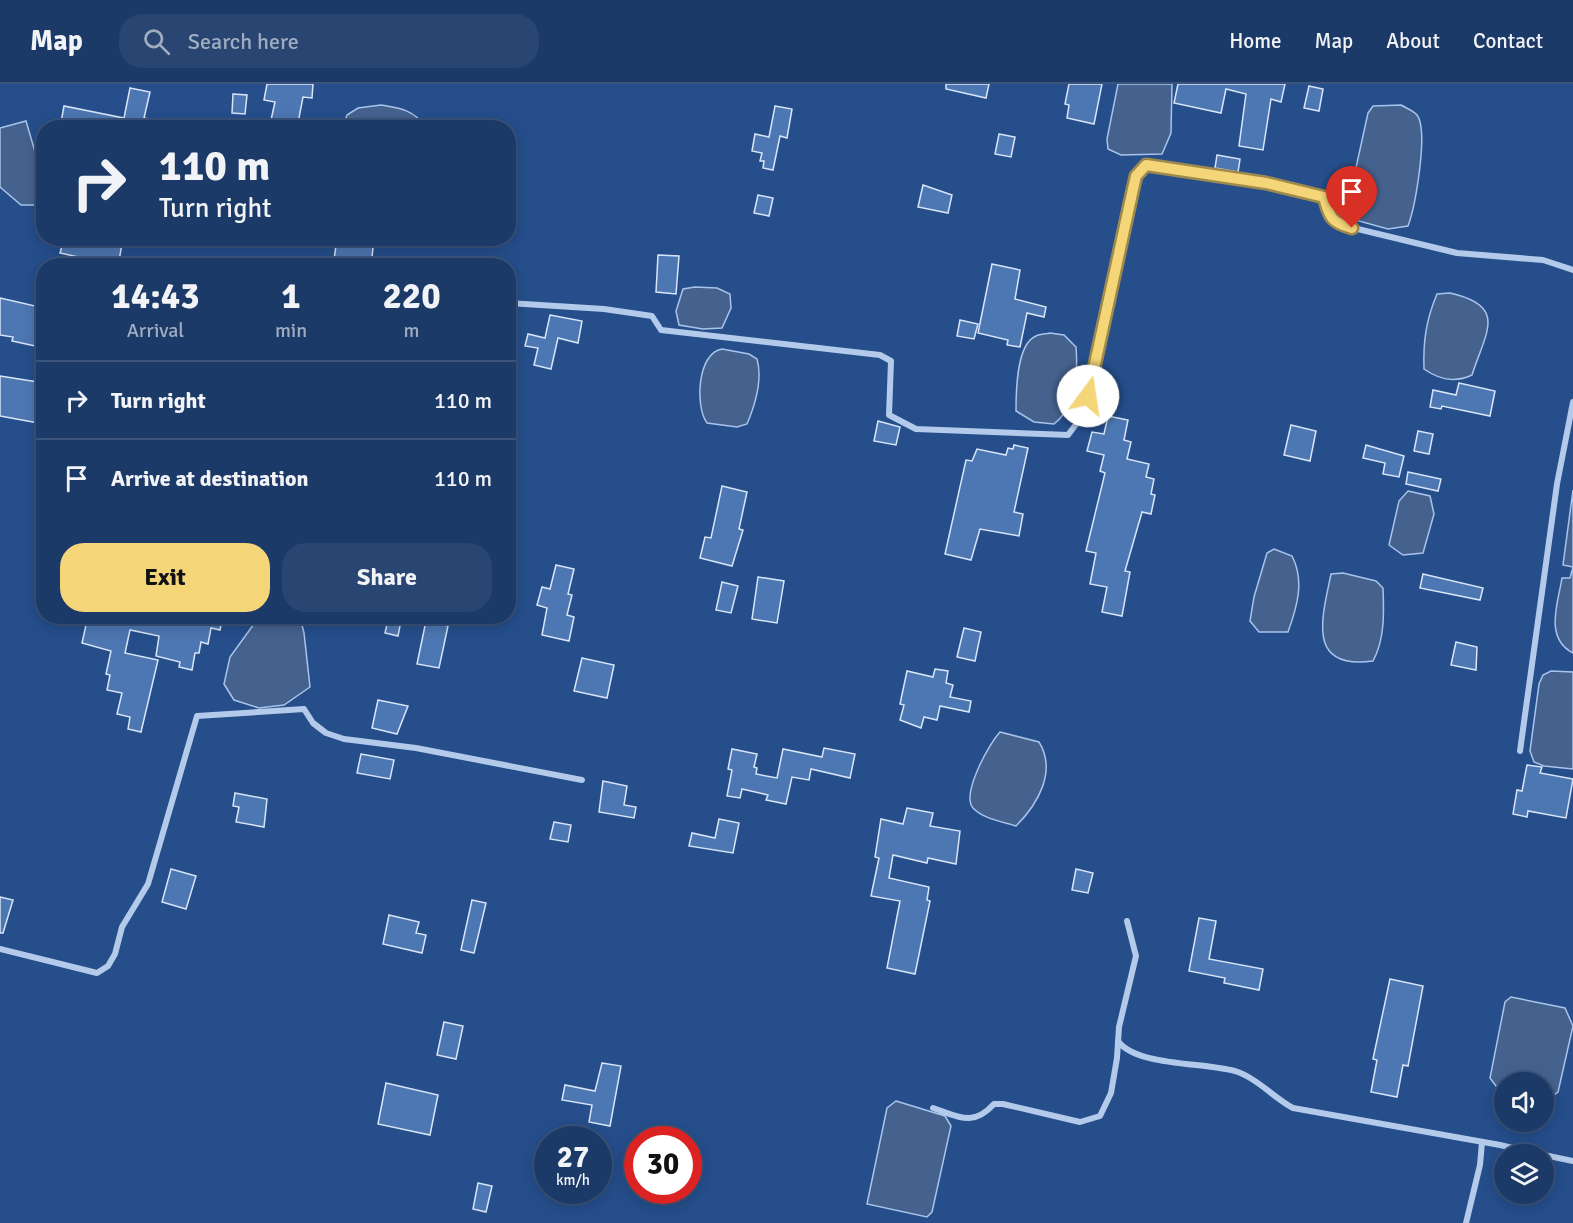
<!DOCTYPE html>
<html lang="en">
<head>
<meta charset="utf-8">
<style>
	body { margin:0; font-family:Signika,sans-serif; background:#294571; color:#f1f3f6; height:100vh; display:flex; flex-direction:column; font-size:22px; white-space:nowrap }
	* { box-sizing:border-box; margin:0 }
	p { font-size:20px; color:#a0adc0 }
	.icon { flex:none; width:33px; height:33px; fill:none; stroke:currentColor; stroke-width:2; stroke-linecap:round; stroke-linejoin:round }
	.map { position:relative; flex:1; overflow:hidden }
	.side { position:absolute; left:36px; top:174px; width:480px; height:366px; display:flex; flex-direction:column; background:#1c3a68; border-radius:24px; box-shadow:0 3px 15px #0003,0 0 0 2px #3a547c }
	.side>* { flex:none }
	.top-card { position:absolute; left:36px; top:36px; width:480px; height:126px; border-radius:24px; box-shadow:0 3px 15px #0003,0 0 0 2px #3a547c; background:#1c3a68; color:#f1f3f6; overflow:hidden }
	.controls { position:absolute; left:1494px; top:988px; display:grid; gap:12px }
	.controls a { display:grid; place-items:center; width:60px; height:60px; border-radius:50%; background:#1c3a68; box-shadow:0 3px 15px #0003,0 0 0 2px #3a547c; font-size:30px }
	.speed { position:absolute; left:534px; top:1042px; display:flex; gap:12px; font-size:30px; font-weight:700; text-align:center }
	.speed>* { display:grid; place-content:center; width:78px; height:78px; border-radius:50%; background:#1c3a68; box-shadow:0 3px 15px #0003,0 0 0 2px #3a547c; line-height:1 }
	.speed small { font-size:15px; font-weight:400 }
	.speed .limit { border:9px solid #d22; background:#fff; color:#111 }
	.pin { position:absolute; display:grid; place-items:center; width:51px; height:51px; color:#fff; margin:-62px -26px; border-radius:50% 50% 50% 0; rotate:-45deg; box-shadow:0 0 6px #0007 }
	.pin .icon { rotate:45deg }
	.me { position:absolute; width:66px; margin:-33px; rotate:14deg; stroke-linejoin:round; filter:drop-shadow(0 0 4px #0008) }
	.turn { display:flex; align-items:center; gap:21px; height:126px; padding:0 24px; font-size:27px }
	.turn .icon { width:78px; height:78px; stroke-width:2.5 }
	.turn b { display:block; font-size:42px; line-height:51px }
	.eta { display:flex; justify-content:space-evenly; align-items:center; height:102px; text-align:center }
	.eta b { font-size:36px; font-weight:700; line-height:42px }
	.cta { display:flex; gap:12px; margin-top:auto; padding:12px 24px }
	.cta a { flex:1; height:69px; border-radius:24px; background:#f4d578; color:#111; font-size:24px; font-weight:700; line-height:69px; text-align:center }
	.cta a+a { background:#294571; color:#f1f3f6 }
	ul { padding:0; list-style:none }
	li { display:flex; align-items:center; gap:18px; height:78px; padding:0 24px; border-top:2px solid #3a547c }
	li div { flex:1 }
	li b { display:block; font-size:22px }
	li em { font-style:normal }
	header { display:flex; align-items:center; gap:36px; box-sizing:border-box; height:84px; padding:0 30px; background:#1c3a68; border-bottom:2px solid #3a547c }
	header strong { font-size:28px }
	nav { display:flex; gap:33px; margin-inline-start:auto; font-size:21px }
	.search { width:420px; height:54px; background:#294571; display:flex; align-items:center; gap:15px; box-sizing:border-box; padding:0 21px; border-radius:24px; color:#a0adc0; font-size:22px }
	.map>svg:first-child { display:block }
</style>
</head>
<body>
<header>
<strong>Map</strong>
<div class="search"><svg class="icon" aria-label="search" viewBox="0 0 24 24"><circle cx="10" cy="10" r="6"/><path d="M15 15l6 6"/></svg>Search here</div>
<nav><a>Home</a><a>Map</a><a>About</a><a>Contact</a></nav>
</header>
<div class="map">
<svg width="1573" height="1139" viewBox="0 0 1573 1139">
	<rect width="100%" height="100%" fill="#254e8b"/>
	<g fill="#45628e" stroke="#a8c4eb" stroke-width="1.5">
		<path d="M1118,0h54l-1,49 -9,21 -41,1 -13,-6 -1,-10z"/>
		<path d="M381,21c18,3 34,5 44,22h-82l4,-12 11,-7z"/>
		<path d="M1401,21c5,3 13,6 16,10 12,16 -2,92 -9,111l-20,3 -40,-11 3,-28 17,-77 5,-7z"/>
		<path d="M26,37l17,58 -3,26h-19l-21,-18v-59z"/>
		<path d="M695,203l22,1 13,6 1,14 -9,20 -19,1 -24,-4 -3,-14 7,-22z"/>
		<path d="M1450,209c59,13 35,40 22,82 -17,8 -34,4 -48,-6 -1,-27 2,-49 13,-75z"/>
		<path d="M1050,249l14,2 12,12c2,26 0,60 -22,77l-20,-2 -18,-11c0,-18 0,-67 20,-75 4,-2 10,-2 14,-3z"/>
		<path d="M722,265l27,5 8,5c6,21 -2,46 -10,65l-10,3 -30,-4c-12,-16 -10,-70 15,-74z"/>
		<path d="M1573,406v163c-29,-15 -15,-50 -11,-75h8l3,-11 -10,-2z"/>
		<path d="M1408,407l22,5 4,18 -11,39 -20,2 -14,-10 10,-44z"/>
		<path d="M1274,465l18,7c13,25 5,51 -4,76h-29l-9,-11 4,-24 13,-44z"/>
		<path d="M1343,489l33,8 7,7c1,24 2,51 -10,73 -67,9 -51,-43 -42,-87z"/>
		<path d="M259,533h41l4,16 6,54 -26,18 -25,3 -25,-8 -10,-16 6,-27z"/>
		<path d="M1551,587l22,1v97l-29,-3 -10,-4 -4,-11 9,-67 4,-9z"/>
		<path d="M1000,648l39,10c18,29 -1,62 -23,84 -12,-4 -33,-7 -43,-18 -12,-14 16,-64 27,-76z"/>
		<path d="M1511,913l54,11 8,18 -15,66 -7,5 -7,-1v-13h-40v5l-8,-2 -6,-8 15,-76z"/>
		<path d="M896,1017l49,15 6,10 -19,86 -5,5 -60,-13 20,-96z"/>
	</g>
	<g fill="#4d77b2" stroke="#d8e5f8" stroke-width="1.5">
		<path d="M267,0h46l-1,14 -9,-1 -6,31 -16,-3 1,-3 -11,-2 4,-18 -11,-2z"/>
		<path d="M946,0h43l-3,14 -40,-9z"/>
		<path d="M1069,0h33l-8,40 -27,-6 2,-13 -4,-1z"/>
		<path d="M1178,0h107l-4,18 -10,-3 -8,51 -24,-4 7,-52 -20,-5 -5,24 -47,-10z"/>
		<path d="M1309,2l14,3 -4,22 -15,-3z"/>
		<path d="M130,4l20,4 -6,26 22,4 -1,6h-105l4,-22 60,12z"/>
		<path d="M233,10l14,1 -2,19 -13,-1z"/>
		<path d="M775,22l17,3 -5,29 -7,-2 -7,34 -10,-2 1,-7h-4l2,-8 -10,-2 3,-17 14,3z"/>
		<path d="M999,50l16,3 -4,20 -16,-3z"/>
		<path d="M1217,71l23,4 -2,13 -23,-4z"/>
		<path d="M923,101l29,10 -4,18 -30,-6z"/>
		<path d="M758,111l15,3 -4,18 -15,-3z"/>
		<path d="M64,154h45l-1,3 14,3 -4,22h-22l1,-5 -37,-8z"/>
		<path d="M337,154l37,1 -3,27h-18v-3l-19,-3z"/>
		<path d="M658,171l21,1 -3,38 -20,-2z"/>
		<path d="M992,180l28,6 -5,29 31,8 -2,10 -17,-4 -7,34 -13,-2 1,-5 -30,-7z"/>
		<path d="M0,214l44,10 -4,39 -28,-6 1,-4 -13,-2z"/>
		<path d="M550,231l32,6 -4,22 -20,-5 -7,31 -17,-4 4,-17 -13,-2 3,-12 17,4z"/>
		<path d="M960,236l18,4 -4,15 -17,-3z"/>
		<path d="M0,292l44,7v41l-44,-8z"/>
		<path d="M1459,299l36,8 -5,25 -48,-10 -1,3 -11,-2 3,-17 23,5z"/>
		<path d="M1108,332l20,4 -4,20 7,2 -4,17 22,5 -3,13 8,2 -3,15 4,1 -4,19 -9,-2 -17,59 5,1 -8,44 -20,-4 5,-25 -17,-3 6,-31 -10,-2 19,-78 -5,-2 4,-16 -17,-4 5,-19 12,2z"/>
		<path d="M878,337l22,6 -4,18 -22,-4z"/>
		<path d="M1291,341l25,6 -6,30 -26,-6z"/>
		<path d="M1418,347l15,3 -4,20 -15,-3z"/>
		<path d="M1014,361l14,3 -14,64 9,2 -4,22 -39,-7 -9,31 -26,-6 21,-94 6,1 5,-12 29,6 2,-7 5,1z"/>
		<path d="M1366,361l38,11 -5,21 -16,-3 2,-11 -22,-5z"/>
		<path d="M1408,388l33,7 -3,12 -32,-7z"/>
		<path d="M722,402l25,6 -8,37 4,1 -11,36 -32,-8 5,-21 6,1z"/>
		<path d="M556,481l18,4 -6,25 4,1 -5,20 7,2 -5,24 -27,-6 5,-27 -10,-3 5,-18 8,2z"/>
		<path d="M1423,490l60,14 -3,12 -60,-12z"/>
		<path d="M758,493l26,4 -7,42 -25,-4z"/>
		<path d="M722,498l16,4 -7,27 -15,-3z"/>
		<path d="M88,532h99l19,4 1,-4h16l-3,14 -9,-2 -3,16 -7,-2 -2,11h-4l-3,17 -13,-3 1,-5 -24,-6 3,-20 -29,-6 -5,23 33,7 -17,72 -13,-3 2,-12 -13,-3 5,-21 -15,-3 3,-15 -4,-1 5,-23 -29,-8z"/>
		<path d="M389,532h13l-4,20 -13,-3z"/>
		<path d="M426,537l22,5 -9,42 -22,-4z"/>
		<path d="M964,544l17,4 -6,29 -18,-4z"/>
		<path d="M1456,558l21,5 -1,23 -25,-5z"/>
		<path d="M582,574l32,7 -7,33 -33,-7z"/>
		<path d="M935,585l13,2 -2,12 7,2 -3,12 21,4 -2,11 -29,-6 -3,14 -13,-3 -3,11 -21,-8 4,-15 -4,-1 7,-33 26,6z"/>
		<path d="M378,616l30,6 -11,28 -25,-6z"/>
		<path d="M824,664l31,6 -5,24 -39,-9 -2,11 -17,-3 -6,27 -20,-4 2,-5 -26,-6 -2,9 -13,-2 5,-26 -4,-1 4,-20 25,5 -3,13 3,1 -1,6 21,4 6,-29 39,8z"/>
		<path d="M361,670l33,6 -4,19 -33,-6z"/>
		<path d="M1527,681l15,2 -2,6 33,6 -7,39 -38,-7 -1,6 -14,-3 4,-24 5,1z"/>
		<path d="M603,697l24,5 -3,19 12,2 -2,11 -35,-6z"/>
		<path d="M235,709l32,6 -3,28 -28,-5 3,-15 -6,-1z"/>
		<path d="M907,724l26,5 -3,13 30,5 -4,33 -28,-6 -1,5 -34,-8 -4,23 40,9 -2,13 3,1 -15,73 -28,-6 13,-67 -29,-5 8,-38 -4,-1 6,-38 22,5z"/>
		<path d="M719,735l20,4 -6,30 -44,-7 3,-13 23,5z"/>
		<path d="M554,738l17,3 -3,17 -18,-3z"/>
		<path d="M171,785l25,7 -10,33 -24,-7z"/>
		<path d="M1076,785l17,4 -5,20 -16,-3z"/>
		<path d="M0,813l13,3 -10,33h-3z"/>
		<path d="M472,816l14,3 -12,50 -13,-3z"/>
		<path d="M389,831l30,7 -3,11 10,2 -4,18 -39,-9z"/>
		<path d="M1199,834l17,3 -7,38 54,10 -4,21 -35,-7 1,-5 -36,-7z"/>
		<path d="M1390,895l33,7 -15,80 -5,-1 -6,32 -26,-5 6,-32 -4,-1z"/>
		<path d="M444,938l19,4 -7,33 -19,-4z"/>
		<path d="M602,979l19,3 -11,60 -21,-4 3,-17 -30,-5 3,-15 30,6z"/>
		<path d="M386,999l52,12 -8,40 -52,-11z"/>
		<path d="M478,1099l14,3 -6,26 -13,-3z"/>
	</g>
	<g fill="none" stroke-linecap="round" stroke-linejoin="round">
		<g stroke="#b3caea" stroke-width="6">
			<path d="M508,219l96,6 48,7 9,14 219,25 11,6 -2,54 27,14 152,6 12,-16 8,-23 48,-220 10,-11 120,18 58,14 5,18 8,9 120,29 86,7 30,10"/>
			<path d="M1520,667l37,-267 16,-82"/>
			<path d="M0,865l97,24 11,-7 7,-12 7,-27 26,-43 49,-168 107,-7 9,14 13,10 18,6 72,9 166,32"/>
			<path d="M1118,957c18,26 91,21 120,31 20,7 36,26 55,36l207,37 43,10"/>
			<path d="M933,1024c26,9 40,19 61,-4h9l77,18 20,-6 11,-23 6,-35 2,-31 17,-71 -9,-35"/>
			<path d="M1544,1071l29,6"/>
			<path d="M1466,1139l14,-58 2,-23"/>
		</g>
	</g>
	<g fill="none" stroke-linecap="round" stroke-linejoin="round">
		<defs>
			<path id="route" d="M1088,312l45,-207 3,-13 10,-11 120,18 58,14c6,21 7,25 28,31"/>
		</defs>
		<use href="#route" stroke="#9f8a4e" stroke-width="15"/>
		<use href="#route" stroke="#f4d578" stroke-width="10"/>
	</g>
</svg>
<div class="controls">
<a><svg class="icon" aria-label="sound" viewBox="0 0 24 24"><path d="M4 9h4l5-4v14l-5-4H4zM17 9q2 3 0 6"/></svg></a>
<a><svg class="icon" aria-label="layers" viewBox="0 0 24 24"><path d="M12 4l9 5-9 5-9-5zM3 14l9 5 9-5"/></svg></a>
</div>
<div class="speed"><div>27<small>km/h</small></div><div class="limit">30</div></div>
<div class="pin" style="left:1352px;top:144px;background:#d93025"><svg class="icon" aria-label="arrive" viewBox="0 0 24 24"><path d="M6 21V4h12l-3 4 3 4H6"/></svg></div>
<svg class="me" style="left:1088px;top:312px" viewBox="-20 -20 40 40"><circle r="19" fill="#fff"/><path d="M0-13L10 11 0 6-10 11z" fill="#f4d578"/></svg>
<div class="top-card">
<div class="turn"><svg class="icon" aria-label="right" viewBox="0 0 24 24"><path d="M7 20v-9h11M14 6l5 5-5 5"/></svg><div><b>110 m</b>Turn right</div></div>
</div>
<section class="side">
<div class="eta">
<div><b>14:43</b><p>Arrival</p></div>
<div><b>1</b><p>min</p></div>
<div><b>220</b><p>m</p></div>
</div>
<ul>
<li><svg class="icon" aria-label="right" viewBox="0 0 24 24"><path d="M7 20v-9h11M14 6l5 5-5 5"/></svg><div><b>Turn right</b></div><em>110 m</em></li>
<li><svg class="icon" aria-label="arrive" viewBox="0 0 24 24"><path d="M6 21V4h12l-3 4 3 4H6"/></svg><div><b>Arrive at destination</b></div><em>110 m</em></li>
</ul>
<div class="cta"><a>Exit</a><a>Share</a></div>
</section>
</div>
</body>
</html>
